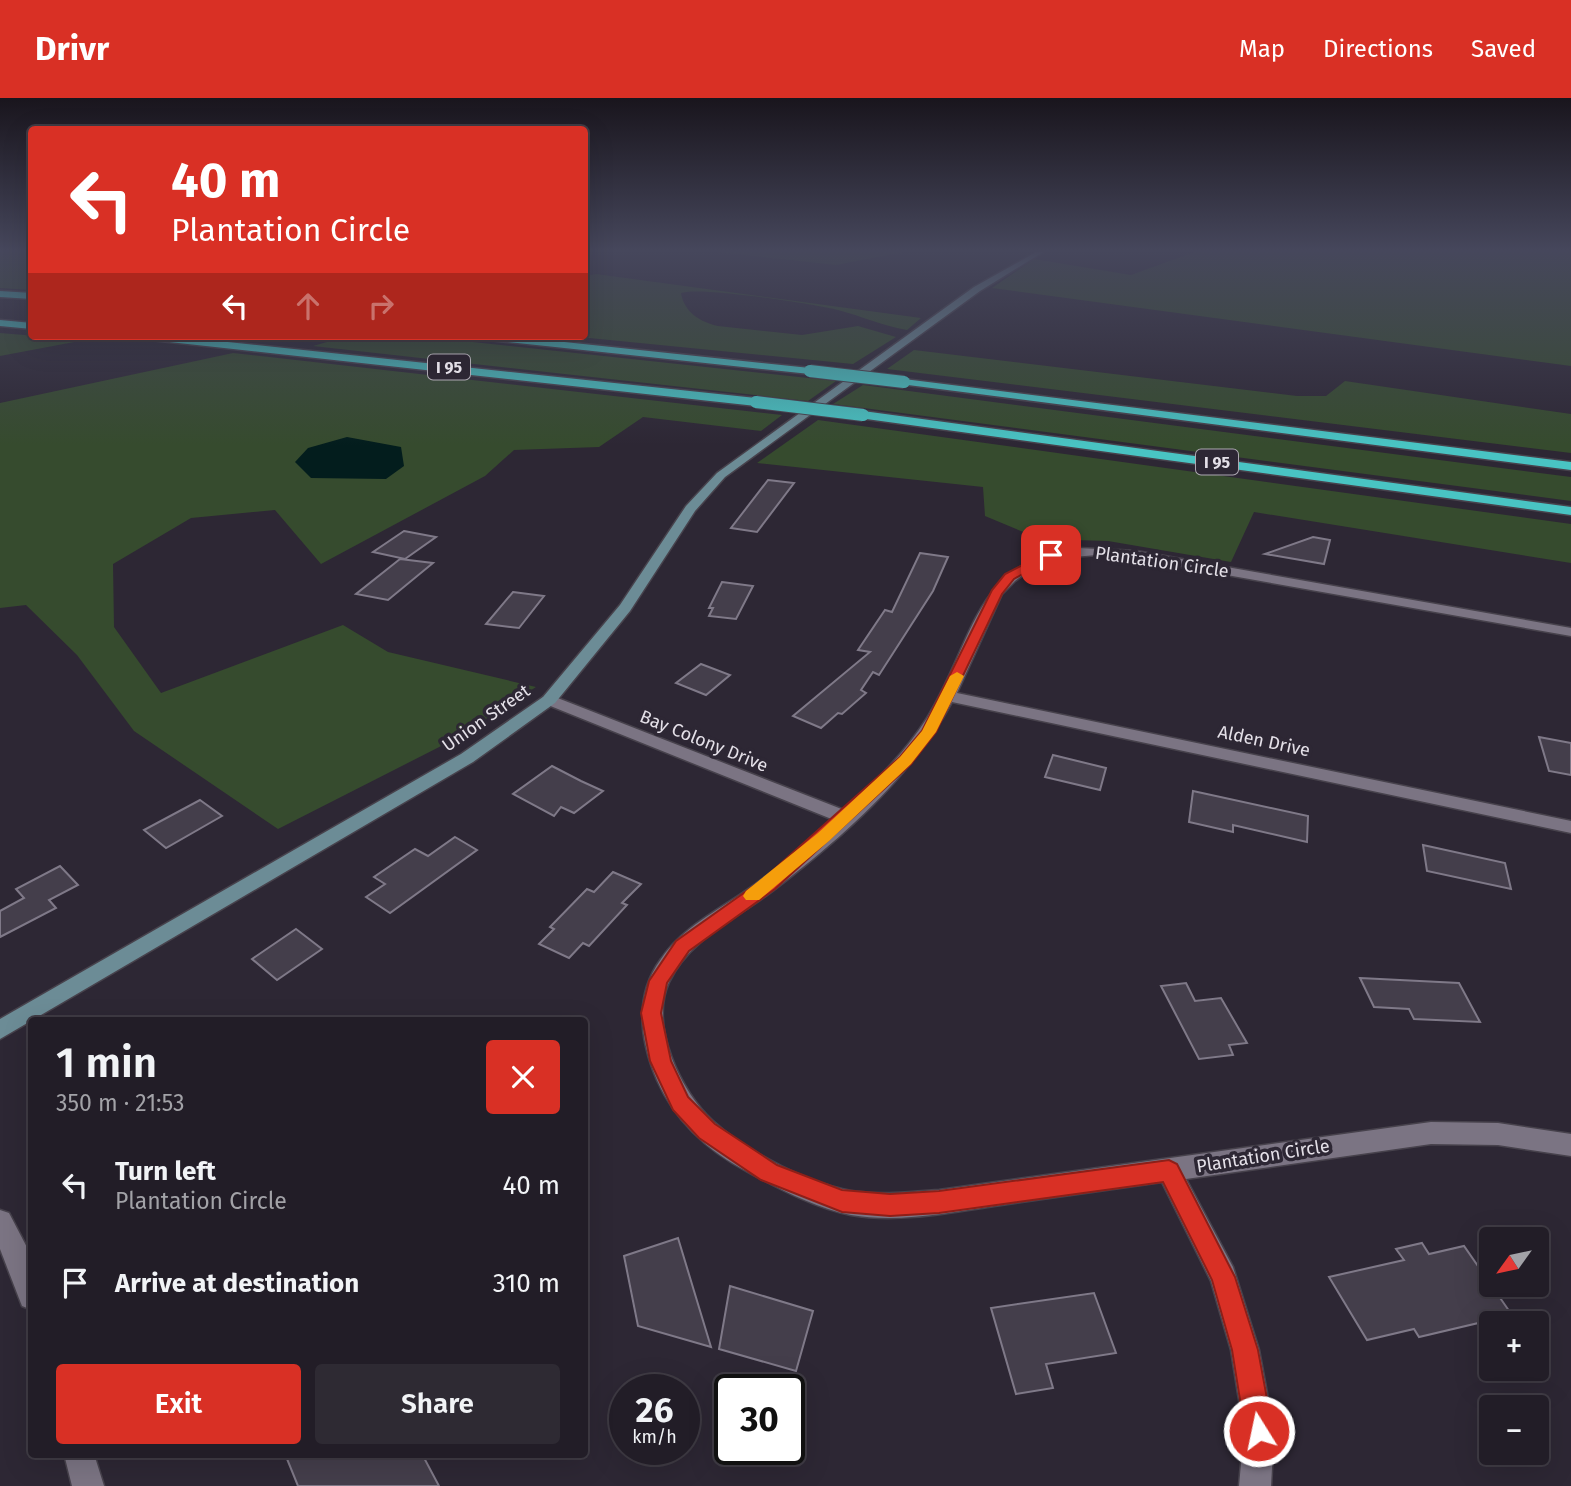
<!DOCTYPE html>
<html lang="en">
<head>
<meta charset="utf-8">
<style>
	body { margin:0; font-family:"Fira Sans",sans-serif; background:#2e2a33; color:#f1f3f6; height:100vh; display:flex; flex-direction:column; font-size:26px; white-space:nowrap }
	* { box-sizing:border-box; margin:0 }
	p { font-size:23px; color:#a2a2a7 }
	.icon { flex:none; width:38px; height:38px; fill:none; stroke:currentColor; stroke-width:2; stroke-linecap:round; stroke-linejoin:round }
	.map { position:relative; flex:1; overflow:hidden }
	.sheet { position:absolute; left:28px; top:919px; width:560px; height:441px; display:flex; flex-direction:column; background:#221d27; border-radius:7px; box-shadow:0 7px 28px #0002,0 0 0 2px #3f3b44 }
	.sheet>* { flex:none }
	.banner { position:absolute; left:28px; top:28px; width:560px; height:214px; border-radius:7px; box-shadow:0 7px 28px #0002,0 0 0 2px #3f3b44; background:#d93025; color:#fff; overflow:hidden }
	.needle { width:46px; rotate:237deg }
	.controls { position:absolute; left:1479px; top:1129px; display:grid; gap:14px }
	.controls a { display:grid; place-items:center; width:70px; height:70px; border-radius:7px; background:#221d27; box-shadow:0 7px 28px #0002,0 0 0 2px #3f3b44; font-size:35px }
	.speed { position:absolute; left:609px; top:1276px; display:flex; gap:14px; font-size:35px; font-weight:700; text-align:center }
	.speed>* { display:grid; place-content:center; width:91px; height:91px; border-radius:50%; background:#221d27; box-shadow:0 7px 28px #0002,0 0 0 2px #3f3b44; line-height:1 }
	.speed small { font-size:18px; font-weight:400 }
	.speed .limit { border:4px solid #111; border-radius:10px; background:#fff; color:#111 }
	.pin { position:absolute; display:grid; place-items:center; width:60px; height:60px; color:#fff; margin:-30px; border-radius:14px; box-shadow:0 4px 10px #0006 }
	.me { position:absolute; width:77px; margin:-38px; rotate:350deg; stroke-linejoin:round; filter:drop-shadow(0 0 5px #0008) }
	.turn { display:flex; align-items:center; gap:24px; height:147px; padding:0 28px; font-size:32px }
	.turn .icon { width:91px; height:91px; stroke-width:2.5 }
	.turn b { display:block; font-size:49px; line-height:60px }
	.lanes { display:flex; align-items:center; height:66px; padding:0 28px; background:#0003; justify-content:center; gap:35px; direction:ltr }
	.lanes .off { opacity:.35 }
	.round { display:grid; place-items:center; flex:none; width:74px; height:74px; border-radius:7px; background:#2e2a33 }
	.headline { display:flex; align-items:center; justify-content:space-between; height:119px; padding:0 28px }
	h1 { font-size:42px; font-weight:600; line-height:52px }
	.primary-button { display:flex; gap:14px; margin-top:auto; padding:14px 28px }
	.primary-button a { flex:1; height:80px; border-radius:7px; background:#d93025; color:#fff; font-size:28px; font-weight:600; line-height:80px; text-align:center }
	.primary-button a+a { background:#2e2a33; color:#f1f3f6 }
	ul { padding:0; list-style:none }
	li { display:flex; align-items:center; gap:21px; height:98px; padding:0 28px }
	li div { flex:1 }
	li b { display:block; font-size:26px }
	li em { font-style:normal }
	header { display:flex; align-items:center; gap:42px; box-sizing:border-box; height:98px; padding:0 35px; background:#d93025; color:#fff }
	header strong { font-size:33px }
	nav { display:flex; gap:38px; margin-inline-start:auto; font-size:24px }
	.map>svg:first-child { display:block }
</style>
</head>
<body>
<header>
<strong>Drivr</strong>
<nav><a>Map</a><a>Directions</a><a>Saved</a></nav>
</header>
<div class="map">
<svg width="1571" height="1388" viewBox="0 0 1571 1388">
	<rect width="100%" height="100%" fill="#2d2734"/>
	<g fill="#364b2e">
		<path d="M0,153h31v39l-31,-2z"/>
		<path d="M708,153h201l-73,14z"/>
		<path d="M1197,153h374v115l-579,-78 42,-29 97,16z"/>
		<path d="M596,176l325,44 -14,12c-24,-4 -46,-14 -69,-20 -22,-6 -140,-24 -157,-17 3,19 19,29 37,33l84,9 56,-9 38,11 -43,27 -284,-28h15l1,-60z"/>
		<path d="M0,235l85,7 -85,16z"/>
		<path d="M348,238h69l419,45 -28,20 -495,-55z"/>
		<path d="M914,252l383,46h29l19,-15 226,33v39l-684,-84z"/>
		<path d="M233,255l549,62 -21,16 -118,-14 -44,30 -85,3 -29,26 -164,88 -46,-54 -84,8 -78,46 1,63 47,66 182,-68 45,27 148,35 -83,53 -175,89 -144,-98 -57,-76 -51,-50 -26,3v-205z"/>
		<path d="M863,287l708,92v24l-738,-97z"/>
		<path d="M818,322l753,104v39l-317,-51 -23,50 -123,-21 -68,-2 -55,-23 -2,-29 -226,-24z"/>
	</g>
	<path fill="#031d1d" d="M347,339l54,10 3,19 -18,13 -75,-1 -16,-16 13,-14z"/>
	<g fill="#443e4b" stroke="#7f7988" stroke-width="2">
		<path d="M768,382l26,3 -37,49 -26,-4z"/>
		<path d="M404,433l32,6 -31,22 -32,-7z"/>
		<path d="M1313,439l17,3 -6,24 -59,-10z"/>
		<path d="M920,455l28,4 -15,34 -54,84 -6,-3 -12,18 5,3 -24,21 -4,-1 -17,15 -28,-12 77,-64 -12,-2 27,-40 7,2z"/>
		<path d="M400,461l33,4 -45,37 -32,-6z"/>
		<path d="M722,484l31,4 -17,33 -27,-3 4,-8h-4z"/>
		<path d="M513,494l31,4 -25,32 -33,-4z"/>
		<path d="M701,566l29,11 -24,20 -30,-12z"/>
		<path d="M1539,639l32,6v32l-22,-4z"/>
		<path d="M1053,657l53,13 -6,22 -55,-13z"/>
		<path d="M552,668l29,15 22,10 -29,22 -13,-6 -7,9 -41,-22z"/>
		<path d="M1193,693l115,25 -1,26 -74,-17v7l-44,-10z"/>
		<path d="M200,702l22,16 -56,32 -22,-18z"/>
		<path d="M455,739l22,13 -87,63 -24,-16 19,-13 -11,-7 41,-28 13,7z"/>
		<path d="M1423,747l82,18 6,26 -84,-18z"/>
		<path d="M60,768l18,19 -29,15 7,8 -56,29v-26l24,-13 -8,-9z"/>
		<path d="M613,774l28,12 -19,19 5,2 -38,41 -6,-3 -14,15 -30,-14 15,-15 -4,-2 37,-38 7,3z"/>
		<path d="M296,831l26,20 -45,31 -25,-21z"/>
		<path d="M1360,880l99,5 21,39 -66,-3 -5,-10 -35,-2z"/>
		<path d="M1186,885l9,18 26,-3 26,45 -18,2 4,10 -34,4 -38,-73z"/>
		<path d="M678,1140l33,109 -73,-21 -14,-70z"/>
		<path d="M1422,1145l7,11 35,-8 48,69 -93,22 -5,-8 -47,11 -38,-63 75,-17 -8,-11z"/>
		<path d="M730,1188l83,25 -17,60 -77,-22z"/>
		<path d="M1094,1195l22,60 -70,11 7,24 -37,6 -25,-86z"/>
		<path d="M285,1356h137l17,32h-141z"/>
	</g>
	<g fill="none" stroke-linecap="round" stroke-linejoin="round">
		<defs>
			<g id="street">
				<path d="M1078,450l58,3 435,77v8l-435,-77 -39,-4 -36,3 -30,11 -16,12 -13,13 -45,99 614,128v12l-619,-131c-41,75 -109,135 -177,187 -36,28 -86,50 -106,93 -20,44 12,110 44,139 34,31 100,66 147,71 26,3 53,0 79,-2l492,-68 67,1 73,11v22l-73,-11 -67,-1 -245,35 47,88 26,83 15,81 -3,55h-32l5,-55 -13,-81 -20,-69 -49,-99c-56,8 -112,16 -168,24 -46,7 -97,17 -143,9 -36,-7 -71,-26 -103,-43 -40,-21 -72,-49 -91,-92 -17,-40 -23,-84 4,-121 21,-31 56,-48 86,-69 31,-21 59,-46 87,-70l-291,-117 -2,-3 2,-3h12l289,113c31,-28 60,-56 83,-92 48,-77 45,-157 151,-170z"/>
				<path d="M0,1112l9,3 23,44v53l-10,-4 -22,-57z"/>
				<path d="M64,1356h30l10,32h-32z"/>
			</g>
			<path id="secondary" d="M1038,153h7l-65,40 -255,186 -30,34 -65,100 -75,92 -82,59 -473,277v-20l461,-265 82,-57 77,-92 66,-99 31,-33 257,-186z"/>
			<g id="highway">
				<path d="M0,193l32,2v6l-32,-2z"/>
				<path d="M0,222l32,3v6l-32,-3z"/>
				<path d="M137,238h34l585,62 6,4 -6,4 -614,-67z"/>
				<path d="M474,238h34l302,32 5,3 -5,3 -331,-35z"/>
				<path d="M904,281l667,83v8l-671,-86v-4z"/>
				<path d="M863,313l708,96v8l-712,-97 -2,-3z"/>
			</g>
		</defs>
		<use href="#street" stroke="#47424c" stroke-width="3"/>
		<use href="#secondary" stroke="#47424c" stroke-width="3"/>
		<use href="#highway" stroke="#47424c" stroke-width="3"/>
		<use href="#street" fill="#7b7483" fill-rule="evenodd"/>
		<use href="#secondary" fill="#6c8c96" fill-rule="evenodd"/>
		<use href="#highway" fill="#49c4c3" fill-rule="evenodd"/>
		<defs>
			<g id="highway-bridge">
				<path d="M810,273l94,11"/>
				<path d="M756,304l107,13"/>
			</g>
		</defs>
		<use href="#highway-bridge" stroke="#47424c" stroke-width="14" stroke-linecap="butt"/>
		<use href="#highway-bridge" stroke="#49c4c3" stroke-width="12"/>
	</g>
	<linearGradient id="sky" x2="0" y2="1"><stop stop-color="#19151d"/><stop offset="0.44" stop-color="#46475c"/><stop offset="1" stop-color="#46475c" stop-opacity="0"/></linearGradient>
	<rect width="1571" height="347" fill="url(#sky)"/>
	<path fill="#d93025" stroke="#8d1f18" stroke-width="2" d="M1046,455l10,2 -42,24 -12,15 -66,138 -25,32 -136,125 -86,62 -22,32 -6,30 10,48 17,36 27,27 62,41 65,25 48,4 49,-3 230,-31 8,4 58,113 23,73 15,81 -4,10 -10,4 -10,-4 -4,-10 -13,-81 -20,-70 -49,-98 -224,31 -49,3 -48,-4 -81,-32 -62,-42 -26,-28 -23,-49 -9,-48 8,-32 27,-40 86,-61 138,-123 22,-26 70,-141 13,-16z"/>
	<path fill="#f59e0b" d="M957,574l7,4 -28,56 -25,32 -82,77 -70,59h-13l-3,-4 3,-5 72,-58 82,-76 22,-26 28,-55z"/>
	<g text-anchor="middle" stroke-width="7" stroke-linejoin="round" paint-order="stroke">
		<g fill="#2d2734" stroke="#ada8b2" stroke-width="2">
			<rect x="428" y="256.5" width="42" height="25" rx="5"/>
			<rect x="1196" y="351.5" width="42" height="25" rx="5"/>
		</g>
		<g font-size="16" font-weight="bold" fill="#e4e0e8">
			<text x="449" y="275">I 95</text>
			<text x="1217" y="370">I 95</text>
		</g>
		<g font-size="18" fill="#e4e0e8" stroke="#2d2734">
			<text transform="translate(1162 464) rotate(8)" y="6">Plantation Circle</text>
			<text transform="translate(486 620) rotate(-35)" y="6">Union Street</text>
			<text transform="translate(704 643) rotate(22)" y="6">Bay Colony Drive</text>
			<text transform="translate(1264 643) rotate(12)" y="6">Alden Drive</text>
			<text transform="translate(1263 1058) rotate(-9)" y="6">Plantation Circle</text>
		</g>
	</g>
</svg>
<div class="controls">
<a><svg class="needle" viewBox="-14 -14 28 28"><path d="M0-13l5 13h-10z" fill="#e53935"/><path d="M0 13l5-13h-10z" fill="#a2a2a7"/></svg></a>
<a>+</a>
<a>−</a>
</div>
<div class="speed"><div>26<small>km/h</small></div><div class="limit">30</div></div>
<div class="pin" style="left:1051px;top:457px;background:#d93025"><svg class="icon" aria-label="arrive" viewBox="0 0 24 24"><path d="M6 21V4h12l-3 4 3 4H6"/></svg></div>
<svg class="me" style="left:1259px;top:1333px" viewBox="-20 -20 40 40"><circle r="17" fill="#d93025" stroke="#fff" stroke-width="3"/><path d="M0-11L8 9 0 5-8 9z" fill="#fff"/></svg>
<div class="banner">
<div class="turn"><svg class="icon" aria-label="left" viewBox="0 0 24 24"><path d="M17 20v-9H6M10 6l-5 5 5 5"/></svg><div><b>40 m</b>Plantation Circle</div></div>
<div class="lanes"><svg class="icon" aria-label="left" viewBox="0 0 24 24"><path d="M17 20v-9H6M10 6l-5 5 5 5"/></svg><svg class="icon off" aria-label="ahead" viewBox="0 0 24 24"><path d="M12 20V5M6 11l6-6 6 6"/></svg><svg class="icon off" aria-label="right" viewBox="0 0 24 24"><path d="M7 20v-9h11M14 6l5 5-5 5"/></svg></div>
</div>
<section class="sheet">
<div class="headline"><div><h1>1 min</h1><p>350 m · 21:53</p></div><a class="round" style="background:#d93025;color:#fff"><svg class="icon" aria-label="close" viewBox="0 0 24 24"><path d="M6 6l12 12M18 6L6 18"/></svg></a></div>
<ul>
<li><svg class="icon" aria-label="left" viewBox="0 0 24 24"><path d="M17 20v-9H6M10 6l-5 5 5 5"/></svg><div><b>Turn left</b><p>Plantation Circle</p></div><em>40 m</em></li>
<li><svg class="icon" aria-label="arrive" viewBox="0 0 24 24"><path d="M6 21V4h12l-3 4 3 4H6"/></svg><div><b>Arrive at destination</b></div><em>310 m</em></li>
</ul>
<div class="primary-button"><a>Exit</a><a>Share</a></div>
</section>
</div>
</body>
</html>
